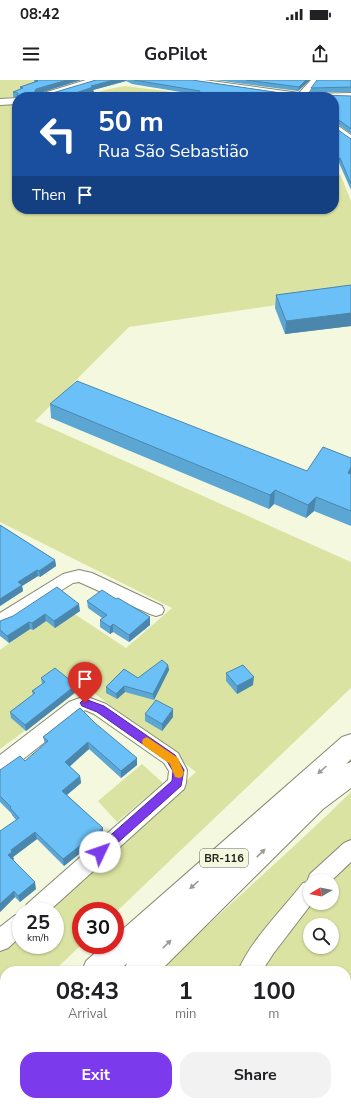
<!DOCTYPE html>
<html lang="en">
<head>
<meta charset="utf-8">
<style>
	body { margin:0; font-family:"Nunito Sans",sans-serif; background:#f2f2f2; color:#202124; height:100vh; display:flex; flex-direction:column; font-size:15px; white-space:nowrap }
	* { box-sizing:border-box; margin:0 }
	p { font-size:13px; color:#757577 }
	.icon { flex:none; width:22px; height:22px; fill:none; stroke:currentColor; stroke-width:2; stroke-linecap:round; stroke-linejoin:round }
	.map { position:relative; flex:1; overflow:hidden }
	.sheet { position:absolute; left:0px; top:886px; width:351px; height:140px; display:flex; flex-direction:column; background:#fff; border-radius:16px 16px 0 0; box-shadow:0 1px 3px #0004 }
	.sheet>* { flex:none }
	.top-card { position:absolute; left:12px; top:12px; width:327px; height:122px; border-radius:16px; box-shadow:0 1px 3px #0004; background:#1a4fa0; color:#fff; overflow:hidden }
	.needle { width:26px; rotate:260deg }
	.buttons { position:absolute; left:303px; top:794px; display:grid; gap:8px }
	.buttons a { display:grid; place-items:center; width:36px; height:36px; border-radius:50%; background:#fff; box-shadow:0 1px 3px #0004; font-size:20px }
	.speed { position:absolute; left:12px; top:822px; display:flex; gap:8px; font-size:20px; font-weight:700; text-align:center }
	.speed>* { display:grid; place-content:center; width:52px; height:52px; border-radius:50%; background:#fff; box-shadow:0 1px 3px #0004; line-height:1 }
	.speed small { font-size:10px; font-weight:400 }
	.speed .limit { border:6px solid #d22; background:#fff; color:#111 }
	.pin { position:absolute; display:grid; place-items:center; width:34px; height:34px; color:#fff; margin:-41px -17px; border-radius:50% 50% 50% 0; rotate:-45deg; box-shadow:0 0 4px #0007 }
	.pin .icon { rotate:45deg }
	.me { position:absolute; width:44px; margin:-22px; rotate:48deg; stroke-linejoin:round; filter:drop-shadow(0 0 3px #0008) }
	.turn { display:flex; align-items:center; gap:14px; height:84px; padding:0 20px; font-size:18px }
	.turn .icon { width:52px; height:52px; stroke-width:2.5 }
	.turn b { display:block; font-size:28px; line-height:34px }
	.then { display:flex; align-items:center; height:38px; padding:0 20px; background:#0003; gap:8px; font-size:15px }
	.eta { display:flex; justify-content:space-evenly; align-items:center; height:68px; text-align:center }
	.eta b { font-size:24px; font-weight:700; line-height:28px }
	.primary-button { display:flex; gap:8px; margin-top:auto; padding:8px 20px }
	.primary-button a { flex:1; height:46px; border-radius:16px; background:#7c3aed; color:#fff; font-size:16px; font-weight:700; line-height:46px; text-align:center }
	.primary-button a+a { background:#f2f2f2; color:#202124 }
	.status { display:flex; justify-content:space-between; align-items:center; height:28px; padding:0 20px; background:#fff; direction:ltr }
	.status svg { height:11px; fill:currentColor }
	header { display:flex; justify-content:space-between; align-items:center; height:52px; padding:0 20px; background:#fff; font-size:18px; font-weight:700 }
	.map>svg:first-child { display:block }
</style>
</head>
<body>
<div class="status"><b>08:42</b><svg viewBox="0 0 49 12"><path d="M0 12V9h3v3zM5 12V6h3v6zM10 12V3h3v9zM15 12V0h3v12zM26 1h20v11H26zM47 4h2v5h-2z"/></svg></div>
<header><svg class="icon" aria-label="menu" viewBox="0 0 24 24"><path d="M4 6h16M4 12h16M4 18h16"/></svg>GoPilot<svg class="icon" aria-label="share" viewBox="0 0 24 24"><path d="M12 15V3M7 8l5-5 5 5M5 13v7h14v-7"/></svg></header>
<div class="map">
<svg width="351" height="1026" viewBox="0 0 351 1026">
	<rect width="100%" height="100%" fill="#f4f8df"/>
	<g fill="#dbe3a2" fill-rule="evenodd">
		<path d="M0,0h60l-49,17 -11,2z"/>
		<path d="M125,6l40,5 32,6h-117l29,-8z"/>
		<path d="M13,23l2,4 2,1v101h317v-40l7,7 10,25v93l-222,33 -94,94 316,141v126l-236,225v-2h-34v34l-27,26h-49v47l-5,3v-73l21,-19v16h34v-34h-14l155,-139 -111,-86 -85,63v-99l61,-45 65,43 46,-40 -172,-86v-418z"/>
		<path d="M142,684l21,19 -46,39 -19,-21z"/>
		<path d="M351,712v314h-327l6,-5h316v-130h-187c63,-61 130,-118 192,-179zM310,801h22v22h-22zM310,845h22v22h-22z"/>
	</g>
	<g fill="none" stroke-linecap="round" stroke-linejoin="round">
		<defs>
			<g id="minor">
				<path d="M86,0h13l-1,2 -49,15h-13l1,-2z"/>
				<path d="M183,0h21l95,13 12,-13h8l-12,14 44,-1v6l-63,-2 -101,-15z"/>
				<path d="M17,18v6l-17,1v-6z"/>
				<path d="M334,43l17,12v7l-17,-12z"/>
				<path d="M79,490l13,3 70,33 2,4 -2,4 -6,2 -6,-2 -71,-32 -6,1 -67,42 -6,2v-14l63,-39z"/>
				<path d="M85,616l21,8 72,49 9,17 -1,13 -2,6 -135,122h-25l3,-7 141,-124 1,-9 -5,-8 -70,-49 -9,-4 -78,62 -7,2v-19l69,-53z"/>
				<path d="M351,760v22l-20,19h-21v22h2l-39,51 -11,17h-24c13,-31 44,-61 65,-88l4,-1 3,-8 34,-31z"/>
				<path d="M21,833v23l-13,12 -8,3v-24l14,-11z"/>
				<path d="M5,933v22l-5,1v-22z"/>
				<path d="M147,1021h25l-2,5h-25z"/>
			</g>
			<g id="highway">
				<path d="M351,654v25l-5,5 5,-2v26l-28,21 -163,162h-36l3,-8 -8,8h-37l4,-10 18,-16h11v-9l227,-199z"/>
				<path d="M5,957v35l-5,2v-35z"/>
				<path d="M5,1005v16h17l-2,5h-20v-19z"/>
			</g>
		</defs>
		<use href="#minor" stroke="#868a73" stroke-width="2"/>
		<use href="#highway" stroke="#868a73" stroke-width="2"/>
		<use href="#minor" fill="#fff" fill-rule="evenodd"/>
		<use href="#highway" fill="#fff" fill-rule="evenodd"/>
	</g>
	<g fill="#5ca6d4">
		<path d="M34,0h47l-44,13 12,1 47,-14h96l96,14 63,2v38l-16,-12 -1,-25h-134l-1,-2 -67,-11 -6,-3 -33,9 1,2 -17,5h-64v-5l7,-3v-2l14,-5z"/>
		<path d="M215,0h95l-12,11z"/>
		<path d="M351,0v12h-41l1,-4z"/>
		<path d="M351,59v51l-12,-27 -5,1z"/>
		<path d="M351,205v41l-66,8 -10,-26 1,-13z"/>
		<path d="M50,324l257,67 44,-13v68l-37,-15 -8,7 -32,-14 -5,5 -218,-91z"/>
		<path d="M0,445l55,35 1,6 -16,11 -2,-1 -16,10 1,5 -23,15z"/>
		<path d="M116,519l34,18v8l-21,17 -16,-10 -3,2 -10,-7v-7l2,-2 -14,-10 -1,-7z"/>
		<path d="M80,531l-25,17 -9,-7 -13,9 -3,-1 -21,14 -9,-7v-15l13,-5z"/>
		<path d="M168,585l1,5 -15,30 -29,-8 -8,7 -11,-6v-6l32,-9z"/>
		<path d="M226,593l27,12 -16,9 -11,-13z"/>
		<path d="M41,598l35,7 1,6 -51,40 -15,-13 -1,-6 23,-17 -1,-4 10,-7z"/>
		<path d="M80,628l57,57 -16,13 -32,-29 -20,17 11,10 1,7 -14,12 36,33v7l-39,31 -27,-27 -24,18 1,2h-1l23,30 -16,13 -5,-5 -15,15 16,-92 -4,-5 -1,-2 -11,-11v-32l25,-9 20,-17 -2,-7z"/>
		<path d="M145,634l28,3 -11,14 -17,-10z"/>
	</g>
	<g fill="#4b87ad">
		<path d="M67,0h14l-44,14 -3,-1 2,-4z"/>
		<path d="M114,0h12v1l-33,9 1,2 -17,5h-13l27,-11z"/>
		<path d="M306,0h4l-12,11 1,-4z"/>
		<path d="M340,78l-1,5 -5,1v-4z"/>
		<path d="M351,233v13l-66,8 1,-13z"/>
		<path d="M351,387v10l-3,-4z"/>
		<path d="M275,410l-1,14 -5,5 1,-14z"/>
		<path d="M316,417l-2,14 -8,7 2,-13z"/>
		<path d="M55,480l1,6 -16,11 -1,-6z"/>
		<path d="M37,490l1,6 -16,10 1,5 -23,15v-7l18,-17z"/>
		<path d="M79,524l1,7 -25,17 -1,-7z"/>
		<path d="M45,534l1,7 -13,9 -1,-7z"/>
		<path d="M150,537v8l-21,17v-7z"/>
		<path d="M29,542l1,7 -21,14 -2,-7z"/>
		<path d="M113,544v8l-3,2v-7z"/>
		<path d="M168,585l1,5 -15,30 -1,-6z"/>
		<path d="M254,597l-1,8 -16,9v-8z"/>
		<path d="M76,605l1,6 -51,40 -1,-6z"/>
		<path d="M124,606l1,6 -8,7 -1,-5z"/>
		<path d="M173,629v8l-11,14v-7z"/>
		<path d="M88,662l1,7 -23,21 -1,-8z"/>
		<path d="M137,678v7l-16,13v-7z"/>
		<path d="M80,696l1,7 -18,15 -1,-7z"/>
		<path d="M103,748v7l-39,31 -1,-7z"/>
		<path d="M35,752l2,7 -24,18 1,2 -4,3 -2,-7 3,-5z"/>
		<path d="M35,802l1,7 -16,13 -2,-6z"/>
		<path d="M14,811l1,6 -15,15v-8z"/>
	</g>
	<g fill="#6bc1f7" stroke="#4b87ad">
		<path d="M35,0h32l-31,9 -2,4 15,1 47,-14h18l-23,6 2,1 -29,10h-47l1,-4 -5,-1 10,-4 -3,-1 18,-6z"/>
		<path d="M134,0h58l96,14 63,2v33l-16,-12 -1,1v-21h-111l-18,-3 1,-1h-7l1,-2z"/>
		<path d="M246,0h60l-7,7z"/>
		<path d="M317,0h34v7l-40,1z"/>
		<path d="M334,47l17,12v45l-11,-26 -6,2z"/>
		<path d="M351,205v28l-65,8 -10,-26z"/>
		<path d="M77,301l230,90 16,-24 28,11v9l-3,6 3,1v37l-35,-14 -8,8 -33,-15 -5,5 -220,-91z"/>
		<path d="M0,445l55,35 -16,11 -2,-1 -19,12 4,3 -22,14z"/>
		<path d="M57,507l22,17 -25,17 -9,-7 -13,9 -3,-1 -22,14 -7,-6v-9l13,-5z"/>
		<path d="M102,510l14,9 2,-1 32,19 -21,18 -16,-11 -3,3 -10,-7 7,-5 -20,-14z"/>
		<path d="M162,580l6,5 -15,29 -29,-8 -8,8 -10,-7 18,-18 14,9z"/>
		<path d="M243,585l11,12 -17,9 -11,-13z"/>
		<path d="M55,588l21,17 -51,40 -15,-13 25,-19 -3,-2 13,-9 -4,-4z"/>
		<path d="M156,620l17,9 -11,15 -17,-10z"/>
		<path d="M80,628l15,15 42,35 -16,13 -33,-29 -23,20 15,14 -18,15 41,37 -40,31 -28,-27 -24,18 1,2 -4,3 27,27 -17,14 -4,-5 -14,13v-73l19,-13 -9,-10 1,-1 -11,-11v-26l20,-14 5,5 23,-20 -5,-4z"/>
	</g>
	<defs><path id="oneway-solid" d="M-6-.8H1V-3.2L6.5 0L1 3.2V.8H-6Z"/></defs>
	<g fill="#9c9d98">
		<use href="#oneway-solid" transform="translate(322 690) rotate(138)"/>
		<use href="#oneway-solid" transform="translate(261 773) rotate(-44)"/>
		<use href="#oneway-solid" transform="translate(194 805) rotate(138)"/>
		<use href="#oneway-solid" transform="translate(167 864) rotate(-44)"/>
	</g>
	<path fill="#7c3aed" stroke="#51269a" d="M85,619l19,7 71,49 9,15 -3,16 -77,69 -4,2 -4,-2 -2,-3 2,-4 76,-67 1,-10 -6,-10 -70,-49 -15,-6 -2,-3 2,-2z"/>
	<path fill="#f59e0b" d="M147,657l31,21 6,15 -2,4 -3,1 -4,-1 -5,-13 -27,-19 -1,-3 1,-3z"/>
	<g text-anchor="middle" stroke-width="3.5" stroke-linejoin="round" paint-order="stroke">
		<rect fill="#f4f8df" stroke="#626456" stroke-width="1" x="200" y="769" width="48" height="18" rx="3"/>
		<g font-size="11" font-weight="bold" fill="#23251b">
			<text x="224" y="782">BR-116</text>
		</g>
	</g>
</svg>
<div class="buttons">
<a><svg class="needle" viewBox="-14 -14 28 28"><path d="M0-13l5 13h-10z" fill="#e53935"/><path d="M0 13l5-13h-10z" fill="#757577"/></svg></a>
<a><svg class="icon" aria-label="search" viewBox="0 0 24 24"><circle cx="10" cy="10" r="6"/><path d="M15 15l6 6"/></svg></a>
</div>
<div class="speed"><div>25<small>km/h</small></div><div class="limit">30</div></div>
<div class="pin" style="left:85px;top:623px;background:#d93025"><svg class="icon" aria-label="arrive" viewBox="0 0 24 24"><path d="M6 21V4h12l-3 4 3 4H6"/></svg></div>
<svg class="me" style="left:100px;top:772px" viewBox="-20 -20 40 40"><circle r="19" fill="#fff"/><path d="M0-13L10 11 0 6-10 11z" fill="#7c3aed"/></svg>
<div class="top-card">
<div class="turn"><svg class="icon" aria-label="left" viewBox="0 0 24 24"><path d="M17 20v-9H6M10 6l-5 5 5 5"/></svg><div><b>50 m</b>Rua São Sebastião</div></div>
<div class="then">Then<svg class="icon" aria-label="arrive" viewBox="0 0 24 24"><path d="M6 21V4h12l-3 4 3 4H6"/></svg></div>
</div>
<section class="sheet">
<div class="eta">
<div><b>08:43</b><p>Arrival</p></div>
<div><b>1</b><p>min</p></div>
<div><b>100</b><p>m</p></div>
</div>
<div class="primary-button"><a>Exit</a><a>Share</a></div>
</section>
</div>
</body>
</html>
